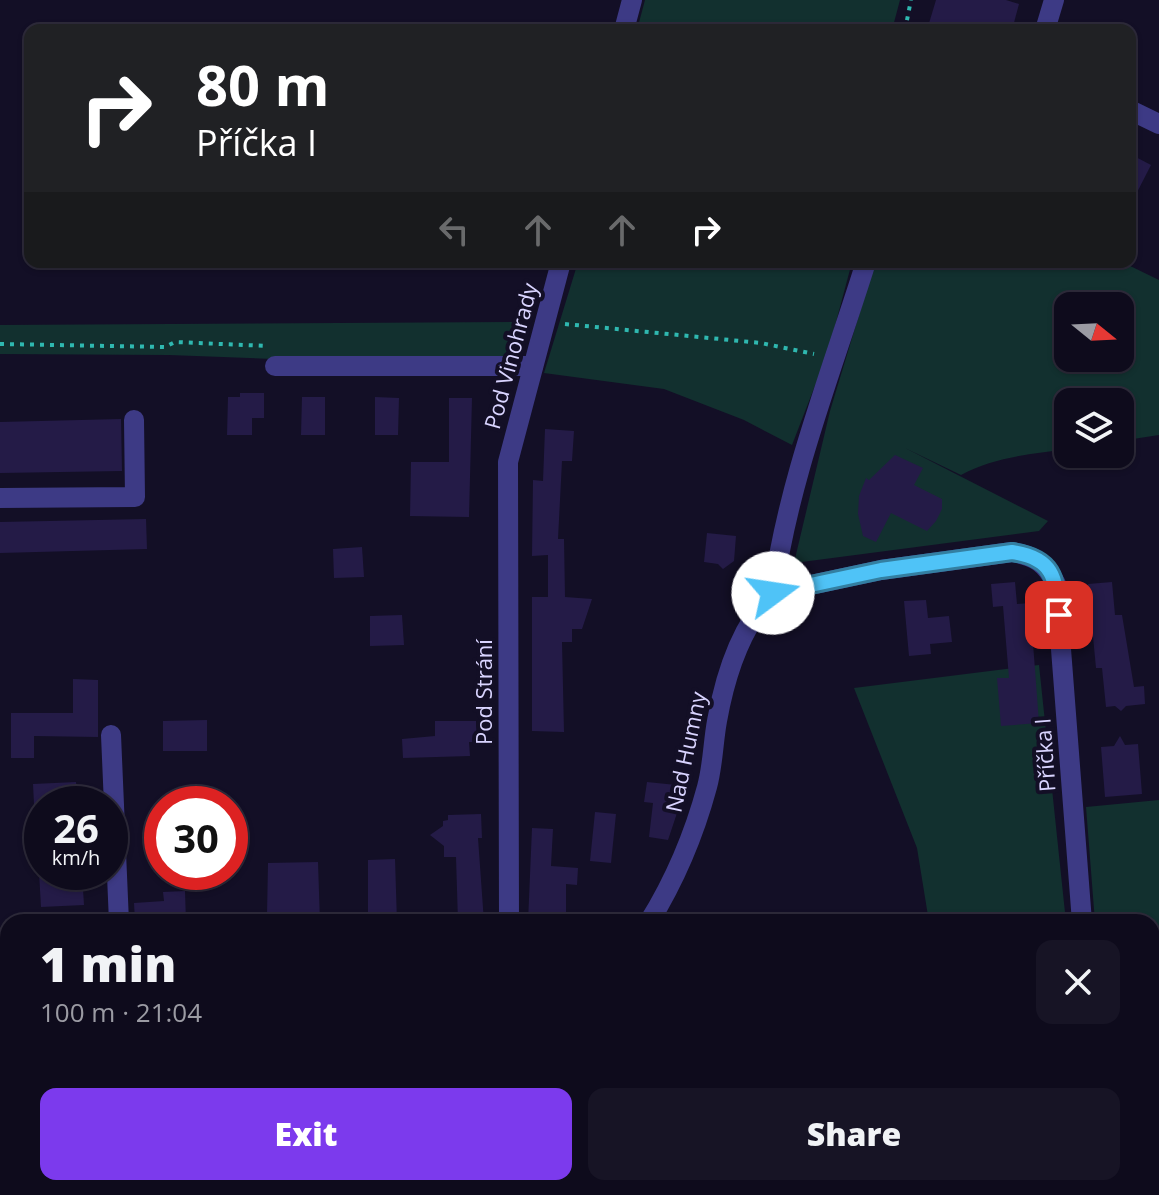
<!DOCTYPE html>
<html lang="en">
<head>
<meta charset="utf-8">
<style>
	body { margin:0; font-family:"Open Sans",sans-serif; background:#171425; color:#f1f3f6; height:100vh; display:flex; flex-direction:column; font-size:30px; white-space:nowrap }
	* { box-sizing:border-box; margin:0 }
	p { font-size:26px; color:#9b9ba3 }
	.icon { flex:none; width:44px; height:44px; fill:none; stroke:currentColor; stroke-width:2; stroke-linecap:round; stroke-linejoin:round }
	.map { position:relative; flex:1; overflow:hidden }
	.details { position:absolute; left:0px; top:914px; width:1160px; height:282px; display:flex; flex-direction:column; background:#0e0b1c; border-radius:24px 24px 0 0; box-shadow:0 2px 6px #0004,0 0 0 2px #2e2b3b }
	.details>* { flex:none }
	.guide { position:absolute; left:24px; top:24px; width:1112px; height:244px; border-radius:16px; box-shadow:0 2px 6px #0004,0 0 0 2px #2e2b3b; background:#202124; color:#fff; overflow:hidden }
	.needle { width:52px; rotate:108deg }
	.fabs { position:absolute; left:1054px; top:292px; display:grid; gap:16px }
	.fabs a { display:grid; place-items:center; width:80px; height:80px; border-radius:16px; background:#0e0b1c; box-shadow:0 2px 6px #0004,0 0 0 2px #2e2b3b; font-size:40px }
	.speed { position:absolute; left:24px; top:786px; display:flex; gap:16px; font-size:40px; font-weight:700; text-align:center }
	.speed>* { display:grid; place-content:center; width:104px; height:104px; border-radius:50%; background:#0e0b1c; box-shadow:0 2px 6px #0004,0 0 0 2px #2e2b3b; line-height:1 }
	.speed small { font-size:20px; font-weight:400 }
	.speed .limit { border:12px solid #d22; background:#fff; color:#111 }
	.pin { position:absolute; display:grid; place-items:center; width:68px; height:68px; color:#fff; margin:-34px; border-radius:16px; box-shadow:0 4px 12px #0006 }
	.me { position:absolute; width:88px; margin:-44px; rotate:76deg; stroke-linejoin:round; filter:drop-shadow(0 0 6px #0008) }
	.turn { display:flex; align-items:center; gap:28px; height:168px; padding:0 40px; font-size:36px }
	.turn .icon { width:104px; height:104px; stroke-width:2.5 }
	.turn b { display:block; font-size:56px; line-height:68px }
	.lanes { display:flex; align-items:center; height:76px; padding:0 40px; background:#0003; justify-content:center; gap:40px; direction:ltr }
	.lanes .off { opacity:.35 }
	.round { display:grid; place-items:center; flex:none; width:84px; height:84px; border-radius:16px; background:#171425 }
	.summary { display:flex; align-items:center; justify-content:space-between; height:136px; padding:0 40px }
	h1 { font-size:48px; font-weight:800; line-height:60px }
	.action { display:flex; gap:16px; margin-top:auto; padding:16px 40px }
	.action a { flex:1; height:92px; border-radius:16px; background:#7c3aed; color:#fff; font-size:32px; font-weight:800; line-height:92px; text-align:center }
	.action a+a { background:#171425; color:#f1f3f6 }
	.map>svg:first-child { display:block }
</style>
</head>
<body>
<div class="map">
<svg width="1159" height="1195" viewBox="0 0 1159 1195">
	<rect width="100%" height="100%" fill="#130f26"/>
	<g fill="#12302f" fill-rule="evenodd">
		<path d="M645,0h255l-8,30h-255z"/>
		<path d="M578,262h274l-24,90 -36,93 -48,-25 -80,-31 -120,-16z"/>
		<path d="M875,262h247l37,18v155l-39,6v-39h-52v47c-37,5 -74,8 -107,26l-56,-27 143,73 -9,10 -245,32 36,-152zM1068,306h52v52h-52z"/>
		<path d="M516,322l-10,46 -337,-13 -169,-1v-29z"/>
		<path d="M1039,665l27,257h-137l-12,-74 -63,-160z"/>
		<path d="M1159,800v167l-7,1v-46h-57l-9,-115z"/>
	</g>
	<g fill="#241b47">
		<path d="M936,0h70l13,4 -7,26h-85z"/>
		<path d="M1130,154l21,11 -21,41z"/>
		<path d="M240,393h24v25h-12v17h-25l1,-38h12z"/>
		<path d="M302,397h23v38h-24z"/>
		<path d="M375,397l24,1 -1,37h-23z"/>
		<path d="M449,398h23l-3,119 -59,-1 1,-54h38z"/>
		<path d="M121,419l1,52 -122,2v-51z"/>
		<path d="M545,429l29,2 -2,30h-10l-4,78h6l1,58 27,2 -10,30h-10v13h-10l2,90 -32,-1v-134h16v-42l-16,1 1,-76 10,1z"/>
		<path d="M895,455l28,13 -9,17 28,14v10l-6,12 -9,10 -36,-18 -15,29 -13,-6 -5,-22 1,-18 7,-18 3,2z"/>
		<path d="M146,519l1,30 -147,4v-31z"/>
		<path d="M707,533l29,3 -2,25 -11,8 -5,-5 -14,-2z"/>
		<path d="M362,547l2,30 -30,1 -1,-29z"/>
		<path d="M1015,582l2,22 13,-1 9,120 -38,3 -4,-48h12l-6,-72 -10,1 -2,-23z"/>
		<path d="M1112,582l3,33h7l12,72 10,-1 1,18 -19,2 -5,5 -6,-5 -9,1 -4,-39h-6l-8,-84z"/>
		<path d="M926,600l2,18 21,-2 3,26 -22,2 1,10 -22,2 -5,-55z"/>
		<path d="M402,615l2,30 -34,1v-30z"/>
		<path d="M73,679l25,1v57l-64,-1v22h-23v-45h62z"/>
		<path d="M207,720v31h-44v-30z"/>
		<path d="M435,721h41l1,21h-8l1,14 -67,2 -1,-19 33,-3z"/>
		<path d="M1120,736l5,9 13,-1 4,50 -37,3 -4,-50 13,-1z"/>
		<path d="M76,782l2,22h-44l-1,-20z"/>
		<path d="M647,782l39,4 -18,54 -19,-3 4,-34 -9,-1z"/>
		<path d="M595,812l21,2 -5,49 -21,-2z"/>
		<path d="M481,814l1,24h-4l6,84h-26l-2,-65h-12v-11l-14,-11 13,-9v-5l5,-1v-5z"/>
		<path d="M532,828l21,1 -2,37 27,2 -1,17 -11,-1v38h-38z"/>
		<path d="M395,859l2,63h-29v-62z"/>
		<path d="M318,862l2,60h-46v-7h-7l1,-52z"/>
		<path d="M39,872h43l2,33 -43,2z"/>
		<path d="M185,891l1,31h-51l-1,-19 30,-2 -1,-9z"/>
	</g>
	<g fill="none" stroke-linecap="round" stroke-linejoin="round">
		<g stroke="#2fb8b0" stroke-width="4" stroke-dasharray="4 6" stroke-linecap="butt">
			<path d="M905,30l6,-30"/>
			<path d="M565,324l196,19 53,11"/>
			<path d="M0,344l165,3 10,-5 93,4"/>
		</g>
		<g stroke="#3d3a85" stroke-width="20">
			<path d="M624,30l8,-30"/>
			<path d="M1045,30l9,-30"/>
			<path d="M1130,110l29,14"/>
			<path d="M275,366h258"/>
			<path d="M0,498l135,-1 -1,-77"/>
			<path d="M773,593c15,-113 59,-222 93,-331"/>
			<path d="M111,735l8,187"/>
			<path d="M509,922l-1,-460 53,-200"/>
			<path d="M649,922c26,-42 45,-87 58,-135 6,-22 6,-44 10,-66 8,-45 24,-95 56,-128l108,-23 131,-18c23,4 34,11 44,32l26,338"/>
			<path d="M1152,983l7,-1"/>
			<path d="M118,1188v7"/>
			<path d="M507,1195v-7"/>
			<path d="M527,1195l7,-7"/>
		</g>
	</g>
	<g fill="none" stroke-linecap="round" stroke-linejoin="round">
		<defs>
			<path id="route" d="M773,593l108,-23 131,-18c41,6 44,25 47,63"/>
		</defs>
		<use href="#route" stroke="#337fa1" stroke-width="20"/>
		<use href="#route" stroke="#4fc3f7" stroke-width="14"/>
	</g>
	<g text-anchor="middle" stroke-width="8" stroke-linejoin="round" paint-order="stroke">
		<g font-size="22" fill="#d9d4ff" stroke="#130f26">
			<text transform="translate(511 356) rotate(-75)" y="8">Pod Vinohrady</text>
			<text transform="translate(484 692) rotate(-90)" y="8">Pod Strání</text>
			<text transform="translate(686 752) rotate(-78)" y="8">Nad Humny</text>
			<text transform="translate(1045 755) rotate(-94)" y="8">Příčka I</text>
		</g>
	</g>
</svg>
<div class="fabs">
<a><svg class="needle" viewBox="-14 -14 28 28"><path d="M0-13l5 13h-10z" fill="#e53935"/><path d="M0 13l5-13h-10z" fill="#9b9ba3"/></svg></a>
<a><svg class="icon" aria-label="layers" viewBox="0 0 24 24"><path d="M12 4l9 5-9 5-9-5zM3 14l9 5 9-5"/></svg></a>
</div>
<div class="speed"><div>26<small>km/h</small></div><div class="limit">30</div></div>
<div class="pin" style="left:1059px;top:615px;background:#d93025"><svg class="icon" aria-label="arrive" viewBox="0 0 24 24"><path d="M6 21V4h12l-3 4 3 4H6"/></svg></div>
<svg class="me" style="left:773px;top:593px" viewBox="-20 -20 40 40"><circle r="19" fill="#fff"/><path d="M0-13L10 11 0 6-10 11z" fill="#4fc3f7"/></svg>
<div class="guide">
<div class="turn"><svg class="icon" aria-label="right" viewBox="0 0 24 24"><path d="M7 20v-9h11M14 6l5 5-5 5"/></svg><div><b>80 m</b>Příčka I</div></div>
<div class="lanes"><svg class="icon off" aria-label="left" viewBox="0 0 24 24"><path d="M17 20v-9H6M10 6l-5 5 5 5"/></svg><svg class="icon off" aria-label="ahead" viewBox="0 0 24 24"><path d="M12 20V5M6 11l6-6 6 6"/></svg><svg class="icon off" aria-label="ahead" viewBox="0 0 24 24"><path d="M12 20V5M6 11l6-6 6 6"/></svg><svg class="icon" aria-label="right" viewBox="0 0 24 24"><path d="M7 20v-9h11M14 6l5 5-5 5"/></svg></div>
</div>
<section class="details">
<div class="summary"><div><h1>1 min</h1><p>100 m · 21:04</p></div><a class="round"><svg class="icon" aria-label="close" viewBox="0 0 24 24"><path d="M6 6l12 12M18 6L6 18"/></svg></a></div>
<div class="action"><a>Exit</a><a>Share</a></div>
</section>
</div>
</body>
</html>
